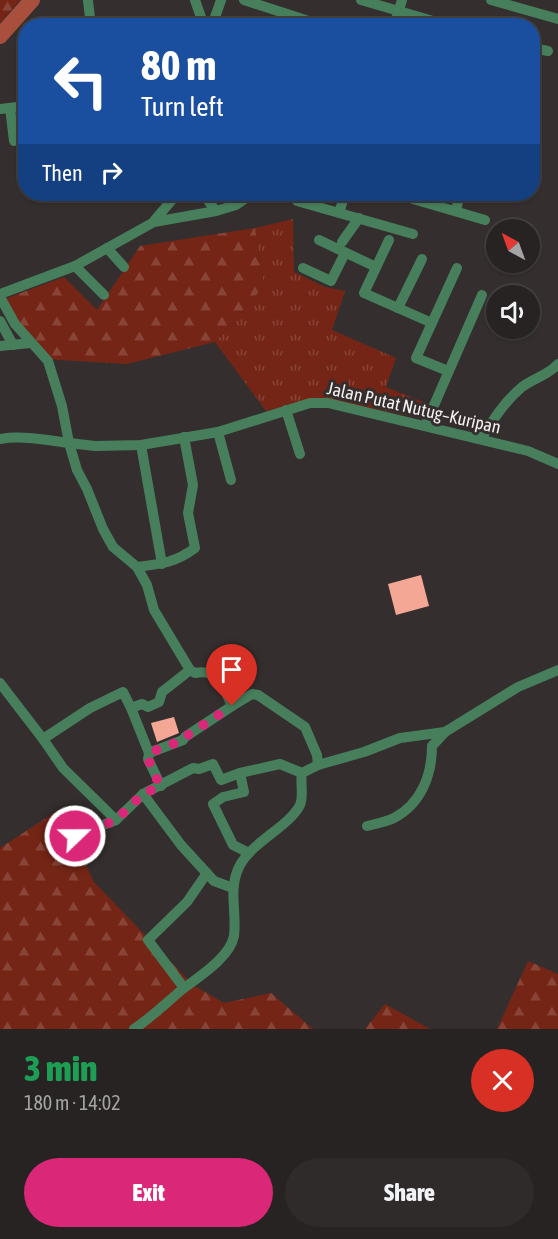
<!DOCTYPE html>
<html lang="en">
<head>
<meta charset="utf-8">
<style>
	body { margin:0; font-family:"Asap Condensed",sans-serif; background:#2f2b2a; color:#f1f3f6; height:100vh; display:flex; flex-direction:column; font-size:22px; white-space:nowrap }
	* { box-sizing:border-box; margin:0 }
	p { font-size:20px; color:#a4a4a5 }
	.icon { flex:none; width:33px; height:33px; fill:none; stroke:currentColor; stroke-width:2; stroke-linecap:round; stroke-linejoin:round }
	.map { position:relative; height:1029px; overflow:hidden }
	.details { display:flex; flex-direction:column; background:#272322; flex:1 }
	.details>* { flex:none }
	.top-card { position:absolute; left:18px; top:18px; width:522px; height:183px; border-radius:24px; box-shadow:0 2px 4px #0004,0 0 0 2px #434040; background:#1a4fa0; color:#fff; overflow:hidden }
	.needle { width:39px; rotate:319deg }
	.buttons { position:absolute; left:486px; top:219px; display:grid; gap:12px }
	.buttons a { display:grid; place-items:center; width:54px; height:54px; border-radius:50%; background:#272322; box-shadow:0 2px 4px #0004,0 0 0 2px #434040; font-size:30px }
	.pin { position:absolute; display:grid; place-items:center; width:51px; height:51px; color:#fff; margin:-62px -26px; border-radius:50% 50% 50% 0; rotate:-45deg; box-shadow:0 0 6px #0007 }
	.pin .icon { rotate:45deg }
	.me { position:absolute; width:66px; margin:-33px; rotate:68deg; stroke-linejoin:round; filter:drop-shadow(0 0 4px #0008) }
	.turn { display:flex; align-items:center; gap:21px; height:126px; padding:0 24px; font-size:27px }
	.turn .icon { width:78px; height:78px; stroke-width:2.5 }
	.turn b { display:block; font-size:42px; line-height:51px }
	.then { display:flex; align-items:center; height:57px; padding:0 24px; background:#0003; gap:12px; font-size:22px }
	.round { display:grid; place-items:center; flex:none; width:63px; height:63px; border-radius:32px; background:#2f2b2a }
	.summary { display:flex; align-items:center; justify-content:space-between; height:102px; padding:0 24px }
	h1 { font-size:36px; font-weight:800; line-height:45px; color:#1e9e55 }
	.cta { display:flex; gap:12px; margin-top:auto; padding:12px 24px }
	.cta a { flex:1; height:69px; border-radius:36px; background:#db2777; color:#fff; font-size:24px; font-weight:800; line-height:69px; text-align:center }
	.cta a+a { background:#2f2b2a; color:#f1f3f6 }
	.map>svg:first-child { display:block }
</style>
</head>
<body>
<div class="map">
<svg width="558" height="1029" viewBox="0 0 558 1029">
	<defs>
		<pattern id="grass-tufts" width="24" height="20" patternUnits="userSpaceOnUse" patternTransform="scale(1.5)"><rect width="24" height="20" fill="#742515"/><path d="M3 7l-1-3M5 7V3M7 7l1-3M15 17l-1-3M17 17v-4M19 17l1-3" fill="none" stroke="#884537"/></pattern>
		<pattern id="forest-firs" width="22" height="20" patternUnits="userSpaceOnUse" patternTransform="scale(1.5)"><rect width="22" height="20" fill="#742515"/><path d="M5 1l3.5 6h-7zM16 11l3.5 6h-7z" fill="#884537"/></pattern>
	</defs>
	<rect width="100%" height="100%" fill="#342f2e"/>
	<path fill="url(#grass-tufts)" d="M293,219l1,53 31,15 20,4 -13,39 64,28 -10,29 40,16 -7,15 -98,-20 -55,13 -51,-69 49,-56 -9,-58z"/>
	<g fill="url(#forest-firs)">
		<path d="M0,0h20l-20,23z"/>
		<path d="M255,228l9,58 -49,56 -88,22 -85,-5 -40,-59 62,-23 33,33 43,-64z"/>
		<path d="M60,809l34,73 99,103 31,18 47,-10 42,36h-313v-181z"/>
		<path d="M528,961l30,13v55h-61z"/>
		<path d="M385,1004l45,25h-65z"/>
	</g>
	<g fill="none" stroke-linecap="round" stroke-linejoin="round">
		<path stroke="#a8503d" stroke-width="16" d="M0,36l32,-36"/>
	</g>
	<g fill="#f5a795">
		<path d="M421,575l8,31 -33,9 -8,-31z"/>
		<path d="M174,717l5,16 -22,9 -6,-19z"/>
	</g>
	<g fill="none" stroke-linecap="round" stroke-linejoin="round">
		<g stroke="#477f5c" stroke-width="10">
			<path d="M195,0l9,26"/>
			<path d="M244,0l80,26"/>
			<path d="M361,0l89,26"/>
			<path d="M491,0l67,19"/>
			<path d="M88,1l3,25"/>
			<path d="M117,26h7"/>
			<path d="M212,26l9,-26"/>
			<path d="M394,26l8,-26"/>
			<path d="M532,48l16,3"/>
			<path d="M10,108l4,33"/>
			<path d="M0,109l26,-3"/>
			<path d="M203,194l13,17"/>
			<path d="M396,194l89,26"/>
			<path d="M297,201l116,33"/>
			<path d="M456,210l4,-16"/>
			<path d="M339,213l6,-19"/>
			<path d="M154,221l23,-27"/>
			<path d="M319,240l57,27"/>
			<path d="M389,240l-25,53 68,30"/>
			<path d="M342,242l17,-24"/>
			<path d="M107,248l17,19"/>
			<path d="M75,266l29,29"/>
			<path d="M303,268l28,13 14,-28"/>
			<path d="M0,294l75,-28 79,-44 62,-11 20,-6 16,-11"/>
			<path d="M0,297l15,27 33,37 14,45 7,37 26,3 46,-1 77,-13 92,-29h18l200,48 30,13"/>
			<path d="M398,308l24,-49"/>
			<path d="M0,321l13,24"/>
			<path d="M0,346l31,-3"/>
			<path d="M448,371l-32,-13 41,-90"/>
			<path d="M286,410l14,44"/>
			<path d="M425,426l57,-131"/>
			<path d="M218,432l13,48"/>
			<path d="M0,439c22,-4 47,1 69,4l8,27 10,19 16,40 10,18 24,20 10,18 7,25 36,60 5,3c25,-5 28,15 37,33l20,-12 6,1 47,32 12,28 1,10"/>
			<path d="M481,439c12,-19 23,-37 41,-52 12,-9 26,-12 36,-23"/>
			<path d="M141,445l21,119"/>
			<path d="M137,567c23,-3 38,-4 58,-19l-7,-35 5,-28 -9,-48"/>
			<path d="M0,683l43,56 47,-31 33,-16 8,16 11,-4 6,3 11,-5 3,-10 28,-22"/>
			<path d="M131,708l18,45 34,-13 2,-3 47,-31"/>
			<path d="M43,739l20,29 53,52"/>
			<path d="M149,753l-1,6 13,27"/>
			<path d="M240,773l4,19 -21,5 -10,7 20,41 16,8"/>
			<path d="M143,794l38,51 33,36 19,7"/>
			<path d="M367,826c8,-2 19,-4 27,-8 27,-14 38,-43 38,-72l13,-14"/>
			<path d="M75,836l41,-16 27,-26 50,-26 6,1 14,-5 8,16 19,-7 40,-9 22,9"/>
			<path d="M184,988l-36,-48 39,-38 20,-29"/>
			<path d="M134,1029c18,-12 33,-27 50,-41 16,-12 46,-31 50,-52 3,-24 -6,-46 5,-69 12,-25 50,-40 61,-62 4,-9 0,-22 2,-32l16,-8 46,-13 36,-14 45,-6 73,-45 40,-17"/>
		</g>
	</g>
	<g fill="none" stroke-linecap="round" stroke-linejoin="round">
		<path stroke="#db2777" stroke-width="10" stroke-dasharray="0 18" d="M75,836l41,-16 27,-26 17,-8 -12,-27 1,-6 34,-13 2,-3 47,-31"/>
	</g>
	<g text-anchor="middle" stroke-width="6" stroke-linejoin="round" paint-order="stroke">
		<g font-size="18" fill="#f5f1f0" stroke="#342f2e">
			<text transform="translate(414 408) rotate(13)" y="6">Jalan Putat Nutug–Kuripan</text>
		</g>
	</g>
</svg>
<div class="buttons">
<a><svg class="needle" viewBox="-14 -14 28 28"><path d="M0-13l5 13h-10z" fill="#e53935"/><path d="M0 13l5-13h-10z" fill="#a4a4a5"/></svg></a>
<a><svg class="icon" aria-label="sound" viewBox="0 0 24 24"><path d="M4 9h4l5-4v14l-5-4H4zM17 9q2 3 0 6"/></svg></a>
</div>
<div class="pin" style="left:232px;top:706px;background:#d93025"><svg class="icon" aria-label="arrive" viewBox="0 0 24 24"><path d="M6 21V4h12l-3 4 3 4H6"/></svg></div>
<svg class="me" style="left:75px;top:836px" viewBox="-20 -20 40 40"><circle r="17" fill="#db2777" stroke="#fff" stroke-width="3"/><path d="M0-11L8 9 0 5-8 9z" fill="#fff"/></svg>
<div class="top-card">
<div class="turn"><svg class="icon" aria-label="left" viewBox="0 0 24 24"><path d="M17 20v-9H6M10 6l-5 5 5 5"/></svg><div><b>80 m</b>Turn left</div></div>
<div class="then">Then<svg class="icon" aria-label="right" viewBox="0 0 24 24"><path d="M7 20v-9h11M14 6l5 5-5 5"/></svg></div>
</div>
</div>
<section class="details">
<div class="summary"><div><h1>3 min</h1><p>180 m · 14:02</p></div><a class="round" style="background:#d93025;color:#fff"><svg class="icon" aria-label="close" viewBox="0 0 24 24"><path d="M6 6l12 12M18 6L6 18"/></svg></a></div>
<div class="cta"><a>Exit</a><a>Share</a></div>
</section>
</body>
</html>
